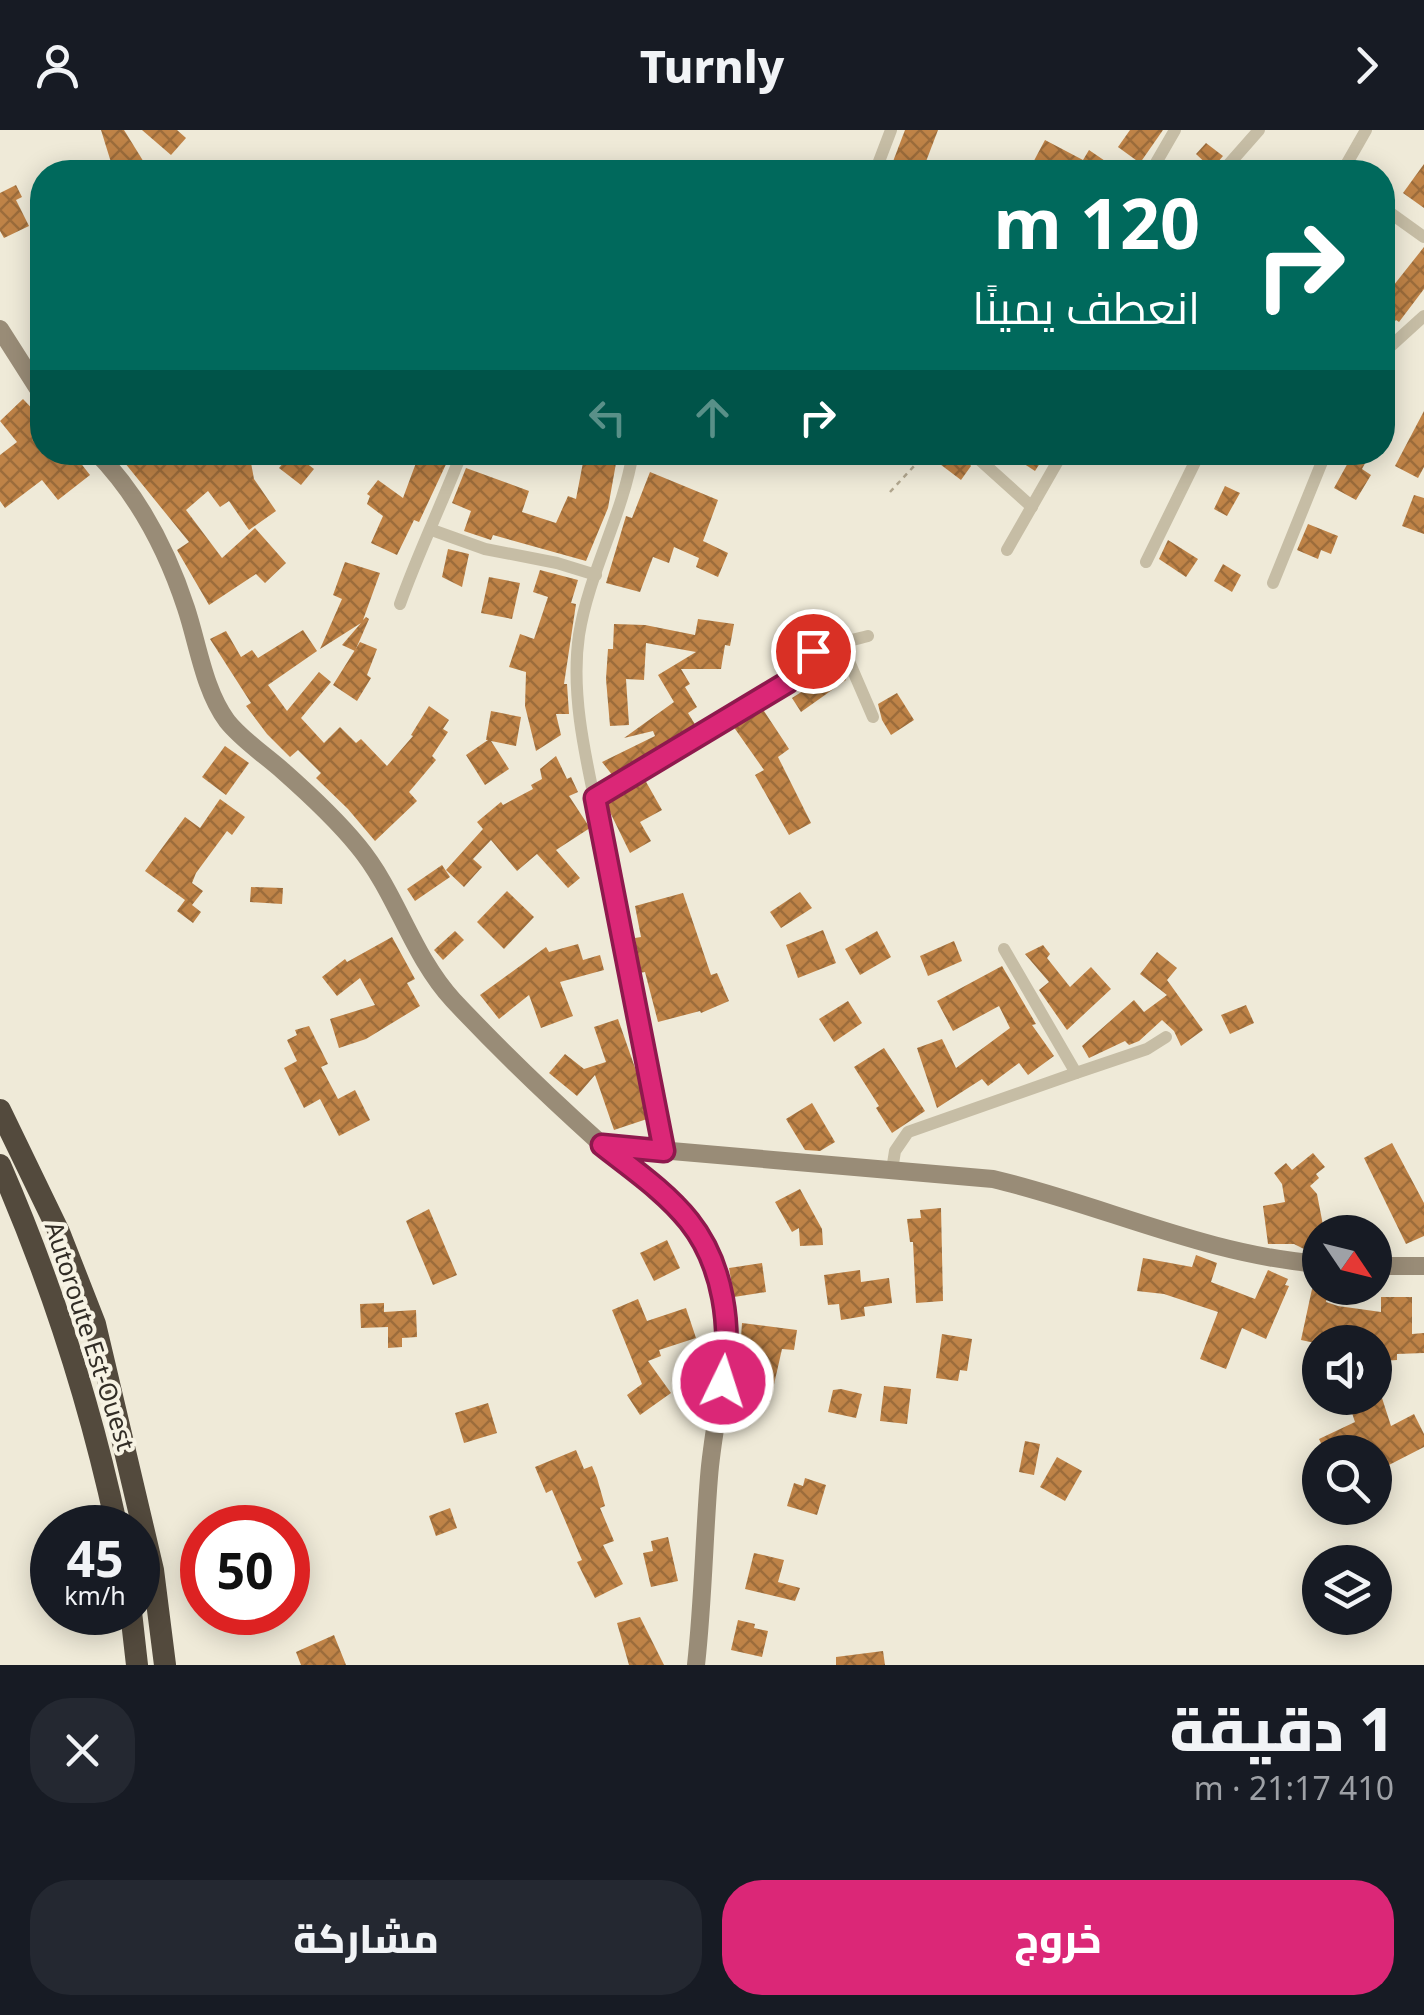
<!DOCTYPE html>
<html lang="ar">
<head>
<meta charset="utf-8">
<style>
	body { margin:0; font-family:"Noto Sans",Cairo,sans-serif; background:#242831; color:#f1f3f6; direction:rtl; height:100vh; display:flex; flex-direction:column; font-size:38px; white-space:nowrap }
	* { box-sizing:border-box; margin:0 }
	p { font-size:32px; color:#9ea1a6 }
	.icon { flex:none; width:55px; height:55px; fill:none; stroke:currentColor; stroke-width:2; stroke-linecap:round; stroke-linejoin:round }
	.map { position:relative; height:1535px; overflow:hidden; direction:ltr }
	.sheet { display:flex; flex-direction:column; background:#171b24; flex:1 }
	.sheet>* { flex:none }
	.banner { position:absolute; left:30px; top:30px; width:1365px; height:305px; border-radius:40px; box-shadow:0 5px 25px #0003; direction:rtl; background:#00695c; color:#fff; overflow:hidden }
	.needle { width:65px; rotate:125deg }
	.controls { position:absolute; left:1302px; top:1085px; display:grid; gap:20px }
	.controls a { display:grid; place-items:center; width:90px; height:90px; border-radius:50%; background:#171b24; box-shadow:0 5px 25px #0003; font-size:50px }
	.speed { position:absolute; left:30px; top:1375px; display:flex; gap:20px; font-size:50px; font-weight:700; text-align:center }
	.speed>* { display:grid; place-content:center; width:130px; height:130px; border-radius:50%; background:#171b24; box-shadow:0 5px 25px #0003; line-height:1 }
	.speed small { font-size:25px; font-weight:400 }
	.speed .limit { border:15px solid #d22; background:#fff; color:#111 }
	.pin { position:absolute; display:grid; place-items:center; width:85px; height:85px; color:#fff; margin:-42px; border:5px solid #fff; border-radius:50%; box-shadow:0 2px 10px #0007 }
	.me { position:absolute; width:110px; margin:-55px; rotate:4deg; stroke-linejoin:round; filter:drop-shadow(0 0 8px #0008) }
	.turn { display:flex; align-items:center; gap:35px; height:210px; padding:0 30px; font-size:45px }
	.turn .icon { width:130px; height:130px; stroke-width:2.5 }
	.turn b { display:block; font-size:70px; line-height:85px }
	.lanes { display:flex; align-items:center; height:95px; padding:0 30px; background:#0003; justify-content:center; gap:50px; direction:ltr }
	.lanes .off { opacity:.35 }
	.round { display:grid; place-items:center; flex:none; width:105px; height:105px; border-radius:40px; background:#242831 }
	.summary { display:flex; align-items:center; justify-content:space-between; height:170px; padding:0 30px }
	h1 { font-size:60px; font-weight:800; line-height:75px }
	.button { display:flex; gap:20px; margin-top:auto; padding:20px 30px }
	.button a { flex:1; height:115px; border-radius:40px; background:#db2777; color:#fff; font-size:40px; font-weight:800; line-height:115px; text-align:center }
	.button a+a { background:#242831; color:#f1f3f6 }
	header { display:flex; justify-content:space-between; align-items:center; height:130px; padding:0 30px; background:#171b24; font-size:45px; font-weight:800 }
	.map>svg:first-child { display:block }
</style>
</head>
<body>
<header><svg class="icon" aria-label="forward" viewBox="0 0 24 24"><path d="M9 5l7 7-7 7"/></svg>Turnly<svg class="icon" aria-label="person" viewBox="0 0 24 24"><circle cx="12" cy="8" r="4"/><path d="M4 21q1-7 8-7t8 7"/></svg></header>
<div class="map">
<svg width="1424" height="1535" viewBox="0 0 1424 1535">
	<defs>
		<pattern id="building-cross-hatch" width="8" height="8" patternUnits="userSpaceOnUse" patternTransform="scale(2.5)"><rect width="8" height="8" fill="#bf8347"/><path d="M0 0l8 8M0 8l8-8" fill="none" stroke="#9c6c3b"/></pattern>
	</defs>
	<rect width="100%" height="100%" fill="#efead8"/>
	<g fill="url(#building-cross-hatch)">
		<path d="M101,0h23l26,42h-36z"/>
		<path d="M142,0h35l9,8 -15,17z"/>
		<path d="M905,0h33l-16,42h-33z"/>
		<path d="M1130,0h33l-23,33 -22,-16z"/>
		<path d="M1045,10l38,20 6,-10 22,15 -2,7h-81z"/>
		<path d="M1206,13l17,13 -11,13 -16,-15z"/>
		<path d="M1424,34v44l-21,-15z"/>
		<path d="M16,55l6,12 -6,3 13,26 -25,12 -4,-7v-38z"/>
		<path d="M1424,117v42l-25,33 -3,-2 -14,17v-37z"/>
		<path d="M23,269l19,20v33h30l18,23 -32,25 -16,-20 -37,28 -5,-7v-46l17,-13 -17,-21z"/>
		<path d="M1424,281v56l-6,11 -23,-12z"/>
		<path d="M116,322h133l5,27 22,32 -27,19 -20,-29 -9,6 -12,-16 -22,19 36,48 33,-30 31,35 -21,20 -9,-9 -47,31 -32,-55 12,-8z"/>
		<path d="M292,322l22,17 -13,16 -22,-17z"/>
		<path d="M420,322h11l17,8 -29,62 -5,-2 -17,35 -26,-12 12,-27 -16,-12 3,-8 -3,-2 11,-14 25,18z"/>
		<path d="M585,322h33l-10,56 -22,53 -93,-26 -2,5 -27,-9 7,-20 -19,-8 14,-35 63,23 -7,21 34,11 12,-27 8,3z"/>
		<path d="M924,322h37l10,14 -10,14z"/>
		<path d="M1006,322h41l-12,19z"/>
		<path d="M1354,322h17l-9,17 9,6 -15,25 -22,-12z"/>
		<path d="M650,342l68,28 -15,41 25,12 -10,24 -22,-10 3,-9 -25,-11 -5,16 -16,-6 -13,35 -34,-9 20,-67 6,2z"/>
		<path d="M1225,356l15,7 -13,23 -13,-7z"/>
		<path d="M1414,365l10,3v36l-22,-8z"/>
		<path d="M1308,394l30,12 -7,18 -10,-4 -3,9 -21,-9z"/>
		<path d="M1168,410l30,19 -12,18 -27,-18z"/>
		<path d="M448,419l21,5 -7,33 -20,-10z"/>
		<path d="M345,432l35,11 -17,47 3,-3 3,2 -14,32 -13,-6 19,-22 -41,26 22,-50 -9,-4z"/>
		<path d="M1223,434l18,11 -9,17 -18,-11z"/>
		<path d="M540,440l38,10 -7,23 5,1 -12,80h3l2,30h-13l5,21 -25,16 -11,-45 1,-34 -17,-5 11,-33 14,5 14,-42 -15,-5z"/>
		<path d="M489,447l31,6 -8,36 -31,-6z"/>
		<path d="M698,489l36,5 -4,22 -5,-1 -4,24h-40l9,15 -5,3 12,20 -9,6 8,13 -83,50 -11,-14 53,-26 -2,-5 -29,7 50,-36 -16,-27 38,-23 -50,-9 -2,37 -18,-1 3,46 -19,1 -4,-47 2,-30h5l1,-25 31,1 50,10z"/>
		<path d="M303,500l14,21 -49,34 19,26 32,-39 12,10 -30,36 23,25 16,-16 16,16 5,-4 26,27 26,-30 -2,-1 18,-29 20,14 -6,9 5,3 -16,24 4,4 -27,32 8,9 -42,40 -27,-32 -32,-31 5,-5 -23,-23 -8,7 -23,-23 -21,-28 5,-3 -41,-64 16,-8 15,26 11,-7 6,8z"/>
		<path d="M360,512l17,7 -10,26 4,3 -14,23 -24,-16z"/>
		<path d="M833,525l13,25 -45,32 -9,-14 25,-16 -8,-12 3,-3z"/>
		<path d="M897,563l17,27 -23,15 -9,-15 -4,-16z"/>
		<path d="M762,578l27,41 -11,8 33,66 -22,12 -34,-60 9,-5 -31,-44z"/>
		<path d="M491,581l30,6 -5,29 -25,-5 18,28 -24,16 -19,-30 22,-15h-2z"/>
		<path d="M225,616l24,17 -23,32 -24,-18z"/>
		<path d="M556,626l11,23 4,-2 7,15 -9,4 21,32 -34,22 24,28 -12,10 -31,-34 -20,17 -26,-31 -18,19 9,8 -18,20 -18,-17 37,-41 -6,-7 24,-20 2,3 30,-16 -2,-4 11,-6 -2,-10z"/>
		<path d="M645,650l17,30 -22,12 11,19 -21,12 -24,-49z"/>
		<path d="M220,669l25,18 -13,18 -5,-4 -31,42 -4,10 11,8 -11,14 9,7 -8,11 -16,-12 8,-11 -40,-29 40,-54 15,11z"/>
		<path d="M442,735l8,12 -35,24 -8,-12z"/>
		<path d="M251,757l32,1 -1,16 -32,-2z"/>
		<path d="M507,761l27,26 -30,32 -27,-27z"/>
		<path d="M800,762l12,16 -31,20 -11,-16z"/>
		<path d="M683,763l28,82 6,-2 12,28 -28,12 -1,-2 -42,11 -13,-50 -6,1 -4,-35 6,-1 -6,-31z"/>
		<path d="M823,800l13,33 -38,15 -12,-33z"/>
		<path d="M455,801l9,9 -21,20 -9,-10z"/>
		<path d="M877,801l14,26 -31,18 -15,-26z"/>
		<path d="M392,807l23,42 -8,4 13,23 -54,33 -27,9 -9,-29 45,-14 -15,-27 -23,18 -15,-19 23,-18 2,3z"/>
		<path d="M954,811l8,20 -34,15 -8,-20z"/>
		<path d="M578,814l5,16 17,-5 4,15 -44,12 13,34 -32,12 -12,-33 -30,24 -19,-24 66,-48 3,5z"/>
		<path d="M1043,815l7,9 -3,4 23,29 21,-20 20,22 -44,41 -28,-40 10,-8 -24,-28z"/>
		<path d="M1157,822l20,16 -10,12 36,50 -22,16 -7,-15 -12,-11 -23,21 -10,4 -4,-4 -36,17 -7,-12 52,-46 10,12 23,-17 -27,-21z"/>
		<path d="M1002,836l34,58 -4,1 22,31 -26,19 -9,-12 -31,23 -6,-7 -45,29 -20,-60 25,-9 14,29 54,-40 -11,-22 -46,25 -16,-30z"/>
		<path d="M848,871l14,22 -28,19 -15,-23z"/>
		<path d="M1246,875l8,18 -24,11 -9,-19z"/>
		<path d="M618,889l23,66 6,34 -33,11 -19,-55 -18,21 -28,-23 16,-19 19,15 22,-7 -12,-35z"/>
		<path d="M309,896l19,38 -7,3 17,32 17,-9 15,30 -31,16 -19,-37 -16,9 -20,-40 13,-7 -10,-21 10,-5 -2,-5z"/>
		<path d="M884,918l41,63 -33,22 -16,-25 3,-2 -25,-39z"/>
		<path d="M812,973l23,39 -15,9 -15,-1 -19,-31z"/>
		<path d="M1392,1013l32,60v33l-18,8 -42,-86z"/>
		<path d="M1313,1023l12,14 -9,7 3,4 -9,8 7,8 5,26 2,12h-4v16l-14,2 -12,-6h-26l-5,-38 22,-4 -3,-18 -8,-11 12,-10 6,7z"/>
		<path d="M800,1059l22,40 1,16 -23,1 -1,-18 -7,4 -17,-30z"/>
		<path d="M941,1078l2,93 -27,2 -3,-61h-3l-3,-23 14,-1 -1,-8z"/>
		<path d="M429,1079l28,66 -24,10 -27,-64z"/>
		<path d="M667,1110l13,28 -26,13 -14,-28z"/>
		<path d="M1196,1125l21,8 -6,19 44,17 13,-29 20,9 -3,6 4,1 -23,53 -24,-11 -16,41 -26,-10 18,-47 -54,-18 -27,-3 6,-33 49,9z"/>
		<path d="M762,1133l4,29 -32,5 -5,-29z"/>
		<path d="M860,1140l1,12 28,-4 3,25 -28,4 1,9 -24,4 -2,-16 -11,1 -4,-30z"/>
		<path d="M1312,1159l16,3 -2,10 12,4 43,6v-15h31v37l12,-1v20l-27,1v6l-15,1 -1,-19 -50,-2 -11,4 -19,-4z"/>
		<path d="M638,1169l9,22 39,-13 10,30 -37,12 2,6 -13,5 23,32 -31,22 -13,-20 15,-11 -30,-74z"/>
		<path d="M384,1173v9l32,-2 1,27 -15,1v9l-14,1v-21l-27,1 -1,-24z"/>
		<path d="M742,1193l55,7 -3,20 -12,-1 -12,53 -16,-2 7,-32 -22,-3z"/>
		<path d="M942,1204l30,5 -5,32 -7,-1 -2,11 -22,-3z"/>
		<path d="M692,1232l14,13 -14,15 -14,-13z"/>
		<path d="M884,1256l27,3 -4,35 -27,-3z"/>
		<path d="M841,1259l21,5 -6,24 -28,-6 5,-22z"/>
		<path d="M1347,1268h35l9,28 23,-12 10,20v13l-37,19 -7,-14h-55l-6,-13 36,-17z"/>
		<path d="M488,1273l9,30 -33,10 -9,-30z"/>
		<path d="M1025,1311l15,3 -6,31 -15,-3z"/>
		<path d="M576,1320l8,19 8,-3 5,12 8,28 -5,2 14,33 -11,4 20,39 -28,14 -18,-36 5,-2 -30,-70 -6,3 -11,-26z"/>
		<path d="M1057,1327l25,14 -17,30 -25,-14z"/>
		<path d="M805,1348l21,7 -9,30 -30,-9 7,-23 9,3z"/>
		<path d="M450,1378l7,20 -21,8 -7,-20z"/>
		<path d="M668,1407l10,44 -27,6 -8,-34 10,-2 -2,-10z"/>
		<path d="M754,1423l30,7 -6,22 22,6 -5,13 -50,-12z"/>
		<path d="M640,1487l24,48h-35l-12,-42z"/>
		<path d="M738,1490l17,4 -1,4 14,3 -6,26 -31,-7z"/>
		<path d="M334,1505l12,30h-45l-5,-13z"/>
		<path d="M883,1521l2,14h-49v-8z"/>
	</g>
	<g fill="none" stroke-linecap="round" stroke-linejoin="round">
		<path stroke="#b2a78f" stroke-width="2.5" stroke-dasharray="5 5" stroke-linecap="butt" d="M890,362l37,-40"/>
		<g stroke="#c6bda5" stroke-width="12">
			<path d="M875,42l16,-42"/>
			<path d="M1154,42l-1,-4 22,-38"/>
			<path d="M1222,42l37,-42"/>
			<path d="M1342,42l24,-42"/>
			<path d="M1382,77l42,30"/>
			<path d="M1382,224l42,-38"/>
			<path d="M633,322c-10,63 -44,120 -54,183 -10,68 12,143 25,210 20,102 40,204 60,306"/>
			<path d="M971,322l61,55"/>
			<path d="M432,400l53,19 72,14 39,12"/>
			<path d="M1007,420l56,-98"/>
			<path d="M1146,432l54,-110"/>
			<path d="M1273,453l53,-131"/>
			<path d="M400,474c18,-51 42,-100 62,-152"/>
			<path d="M841,513l32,74"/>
			<path d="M595,669l193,-118c24,-37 39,-34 80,-45"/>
			<path d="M1076,943l71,-24 19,-12"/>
			<path d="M892,1040l3,-19 13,-19 168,-59 -72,-124"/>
		</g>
		<g stroke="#998c77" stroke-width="18">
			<path d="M0,199l42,66"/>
			<path d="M96,322c43,44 71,98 90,156 12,36 18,82 41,113 15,19 38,34 56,50 26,23 53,48 75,75 39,47 53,108 95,154 46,49 96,97 146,142 43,40 95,67 115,126 26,77 1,132 -5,209 -5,62 -6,126 -13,188"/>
			<path d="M602,1015l391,34c110,26 213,76 327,85"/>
			<path d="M1375,1136h49"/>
		</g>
		<g stroke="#534a3d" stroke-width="22">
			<path d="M0,980l59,122 36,92 58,246 12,95"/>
			<path d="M0,1035c51,117 90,237 117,363"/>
			<path d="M131,1482l6,53"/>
		</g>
	</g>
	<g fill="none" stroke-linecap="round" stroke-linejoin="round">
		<defs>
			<path id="route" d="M723,1252c9,-54 1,-117 -34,-161 -24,-30 -58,-53 -87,-76l62,6 -69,-353 193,-116 15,-24 10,-7"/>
		</defs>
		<use href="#route" stroke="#8e194d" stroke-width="25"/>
		<use href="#route" stroke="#db2777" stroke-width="18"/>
	</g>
	<g text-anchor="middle" stroke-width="8" stroke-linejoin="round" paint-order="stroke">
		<g font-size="25" fill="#322d26" stroke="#f7f3e4">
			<text transform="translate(90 1206) rotate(72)" y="9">Autoroute Est-Ouest</text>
		</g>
	</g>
</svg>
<div class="controls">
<a><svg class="needle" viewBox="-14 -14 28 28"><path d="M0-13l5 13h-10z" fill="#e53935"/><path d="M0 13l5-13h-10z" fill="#9ea1a6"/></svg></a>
<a><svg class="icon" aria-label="sound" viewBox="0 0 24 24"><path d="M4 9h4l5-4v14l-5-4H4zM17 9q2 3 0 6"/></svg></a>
<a><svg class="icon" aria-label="search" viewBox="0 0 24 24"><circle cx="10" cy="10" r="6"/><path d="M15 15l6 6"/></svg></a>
<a><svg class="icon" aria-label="layers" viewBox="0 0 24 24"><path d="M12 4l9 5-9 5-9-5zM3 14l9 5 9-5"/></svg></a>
</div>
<div class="speed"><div>45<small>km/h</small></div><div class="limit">50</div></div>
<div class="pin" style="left:813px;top:521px;background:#d93025"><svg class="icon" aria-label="arrive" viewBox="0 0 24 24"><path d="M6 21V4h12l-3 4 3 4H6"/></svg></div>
<svg class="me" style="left:723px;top:1252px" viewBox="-20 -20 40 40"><circle r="17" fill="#db2777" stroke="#fff" stroke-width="3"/><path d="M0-11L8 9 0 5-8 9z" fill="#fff"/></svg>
<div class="banner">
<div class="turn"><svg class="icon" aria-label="right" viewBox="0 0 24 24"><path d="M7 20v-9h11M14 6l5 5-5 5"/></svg><div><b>120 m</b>انعطف يمينًا</div></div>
<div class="lanes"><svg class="icon off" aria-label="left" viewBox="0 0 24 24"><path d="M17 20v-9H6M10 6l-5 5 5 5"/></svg><svg class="icon off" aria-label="ahead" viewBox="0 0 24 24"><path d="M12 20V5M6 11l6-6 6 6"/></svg><svg class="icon" aria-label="right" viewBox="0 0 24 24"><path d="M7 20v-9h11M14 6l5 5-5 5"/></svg></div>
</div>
</div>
<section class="sheet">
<div class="summary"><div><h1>1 دقيقة</h1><p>410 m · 21:17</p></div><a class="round"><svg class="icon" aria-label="close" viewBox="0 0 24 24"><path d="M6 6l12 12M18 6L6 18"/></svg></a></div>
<div class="button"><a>خروج</a><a>مشاركة</a></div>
</section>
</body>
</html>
